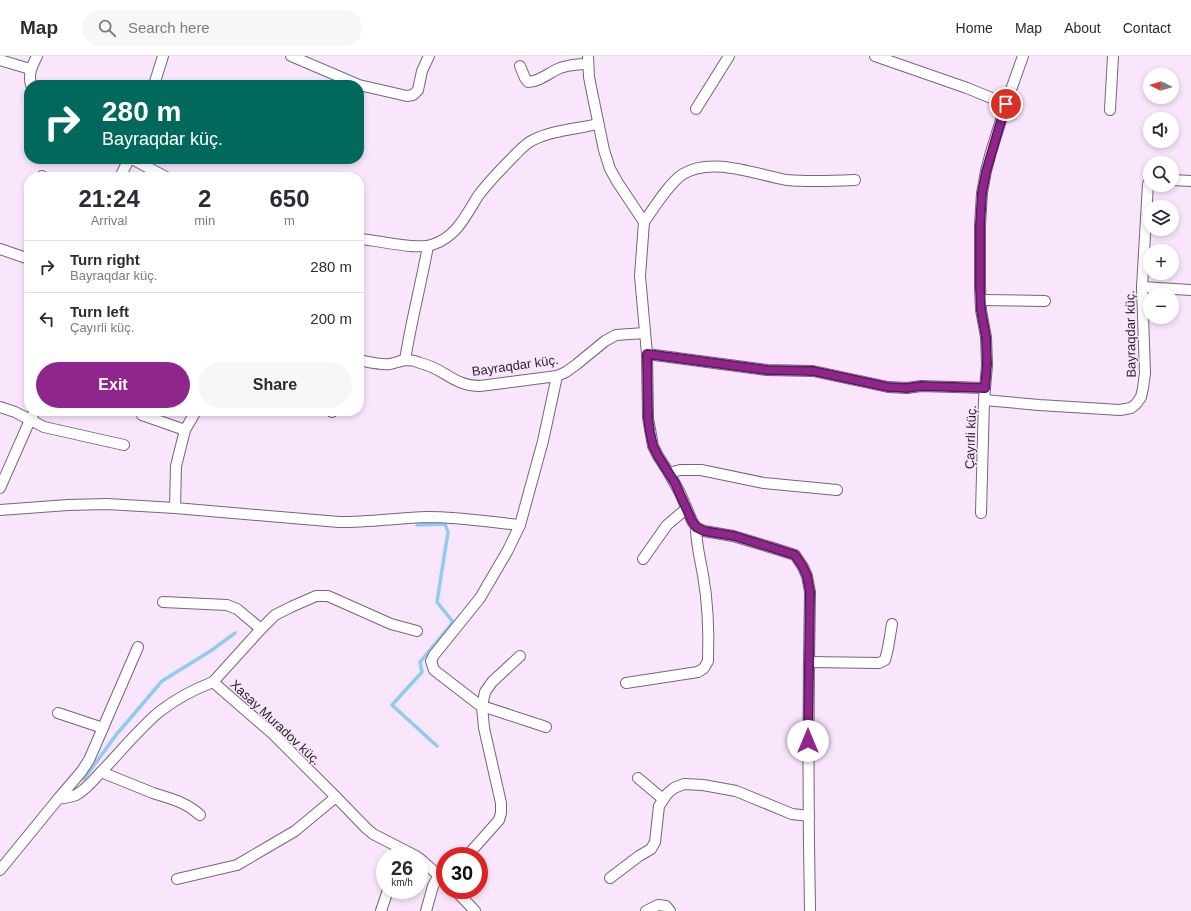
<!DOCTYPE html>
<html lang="en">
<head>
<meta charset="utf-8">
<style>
	body { margin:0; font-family:Arial,sans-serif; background:#f7f7f7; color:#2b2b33; height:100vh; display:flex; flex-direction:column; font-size:15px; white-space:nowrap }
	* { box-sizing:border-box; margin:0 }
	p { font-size:13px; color:#7c7c81 }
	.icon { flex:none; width:22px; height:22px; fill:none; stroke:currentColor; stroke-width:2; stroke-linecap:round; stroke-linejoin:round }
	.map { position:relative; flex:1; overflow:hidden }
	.details { position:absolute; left:24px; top:116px; width:340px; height:244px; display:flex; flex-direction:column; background:#fff; border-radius:16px; box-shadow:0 2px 6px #0003 }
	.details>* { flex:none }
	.top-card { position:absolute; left:24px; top:24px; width:340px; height:84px; border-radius:16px; box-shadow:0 2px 6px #0003; background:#00695c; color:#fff; overflow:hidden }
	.needle { width:26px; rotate:275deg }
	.tools { position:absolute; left:1143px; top:12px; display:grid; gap:8px }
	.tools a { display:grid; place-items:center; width:36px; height:36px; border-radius:50%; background:#fff; box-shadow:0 2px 6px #0003; font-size:20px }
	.speed { position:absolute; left:376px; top:791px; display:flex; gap:8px; font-size:20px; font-weight:700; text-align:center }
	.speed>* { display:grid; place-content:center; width:52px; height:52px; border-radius:50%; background:#fff; box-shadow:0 2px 6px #0003; line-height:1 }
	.speed small { font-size:10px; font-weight:400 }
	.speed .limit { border:6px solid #d22; background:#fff; color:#111 }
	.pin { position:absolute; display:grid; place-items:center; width:34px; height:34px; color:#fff; margin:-17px; border:2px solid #fff; border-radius:50%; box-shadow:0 1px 4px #0007 }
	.me { position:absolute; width:44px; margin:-22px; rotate:0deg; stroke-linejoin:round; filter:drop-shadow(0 0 3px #0008) }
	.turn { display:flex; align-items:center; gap:14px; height:84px; padding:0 12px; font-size:18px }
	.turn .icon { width:52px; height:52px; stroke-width:2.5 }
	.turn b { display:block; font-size:28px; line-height:34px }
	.eta { display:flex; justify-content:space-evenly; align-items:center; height:68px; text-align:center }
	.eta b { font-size:24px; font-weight:700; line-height:28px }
	.cta { display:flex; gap:8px; margin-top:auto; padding:8px 12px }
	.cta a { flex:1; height:46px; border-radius:24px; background:#8e268b; color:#fff; font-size:16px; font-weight:700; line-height:46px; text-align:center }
	.cta a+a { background:#f7f7f7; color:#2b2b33 }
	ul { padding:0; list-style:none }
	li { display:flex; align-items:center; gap:12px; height:52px; padding:0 12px; border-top:1px solid #e1e1e2 }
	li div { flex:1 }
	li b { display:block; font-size:15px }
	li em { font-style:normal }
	header { display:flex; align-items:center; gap:24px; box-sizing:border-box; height:56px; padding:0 20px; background:#fff; border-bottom:1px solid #e1e1e2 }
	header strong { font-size:19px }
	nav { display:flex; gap:22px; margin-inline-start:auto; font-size:14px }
	.search { width:280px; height:36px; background:#f7f7f7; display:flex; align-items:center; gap:10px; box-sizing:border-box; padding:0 14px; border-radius:22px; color:#7c7c81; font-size:15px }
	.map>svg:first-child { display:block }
</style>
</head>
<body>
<header>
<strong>Map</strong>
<div class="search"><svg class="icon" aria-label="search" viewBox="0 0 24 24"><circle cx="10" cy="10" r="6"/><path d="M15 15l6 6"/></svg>Search here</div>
<nav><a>Home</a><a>Map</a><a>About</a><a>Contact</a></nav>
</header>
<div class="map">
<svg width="1191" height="855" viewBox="0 0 1191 855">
	<rect width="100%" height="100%" fill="#f9e6fc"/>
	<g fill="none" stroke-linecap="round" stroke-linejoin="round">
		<g stroke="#90ccf0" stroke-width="3.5">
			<path d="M417,469l28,-1 3,8 -11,70 16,20 -33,40 2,10 -30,33 45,41"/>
			<path d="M84,723l32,-44 46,-54 50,-31 23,-17"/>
		</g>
		<defs>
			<g id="street">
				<path d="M291,0l68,29 48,11 6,-1 5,-5 4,-19 7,-15"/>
				<path d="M588,0l1,21 4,20 11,53 6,19 8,14 26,39 -4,54 7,78 1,64 5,28 5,10 11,17 11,20 12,28 4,6 8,4 29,5 40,12 22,7 8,12 4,9 3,16c-2,106 -2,213 0,319"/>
				<path d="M875,0l92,32 39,16"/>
				<path d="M0,4l30,9"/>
				<path d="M520,10l5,12 3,4c11,0 22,-10 32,-14 9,-3 19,-4 28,-4"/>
				<path d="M31,29c-3,-11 1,-19 6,-29"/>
				<path d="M154,29l9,-29"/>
				<path d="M696,53l33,-53"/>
				<path d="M1110,54l3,-54"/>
				<path d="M132,103l34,18"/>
				<path d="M42,120l2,1"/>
				<path d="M120,121l9,-18"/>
				<path d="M1172,124l19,1"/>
				<path d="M644,166c10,-14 25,-39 39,-48 29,-18 74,1 104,6 23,2 45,1 68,0"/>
				<path d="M359,183c20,1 58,12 75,5 23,-8 32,-29 44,-48 11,-15 24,-28 37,-41 5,-5 11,-12 18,-15 20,-10 44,-11 65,-16"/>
				<path d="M0,193l29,10"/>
				<path d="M1142,231l49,3"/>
				<path d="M981,244l64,1"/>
				<path d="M647,298l120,16 46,1 75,16 19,1 14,-2 64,2"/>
				<path d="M359,304c10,2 21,5 31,4 5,-1 10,-3 15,-4 5,0 11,1 15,3 24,5 33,23 60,23l77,-10 9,-4 11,-8 28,-23 11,-6 29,-2"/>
				<path d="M405,304c6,-38 16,-76 23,-114"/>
				<path d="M984,344l55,5 81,5 11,-2 5,-4 5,-7 2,-9 2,-15 -3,-86 6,-103 2,-3"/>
				<path d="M0,351l15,5 29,15 80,18"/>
				<path d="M332,356v-1"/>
				<path d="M142,359l43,15"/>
				<path d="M669,417l11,-3h21l63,13 73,7"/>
				<path d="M0,432l30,-68 5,-9"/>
				<path d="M175,452l1,-42 9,-36 11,-19"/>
				<path d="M0,454l68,-5 39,-1 68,4 164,14c30,0 59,-4 89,-5 30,0 62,5 92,8"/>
				<path d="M981,457l3,-113 3,-35 -1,-28 -5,-27 -1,-23v-62l2,-32 4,-22 5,-19 15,-48 17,-48"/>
				<path d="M643,503l24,-34 19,-16"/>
				<path d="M163,546l64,3 10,4 24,20"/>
				<path d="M809,606l70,1 6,-3 3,-12 4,-24"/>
				<path d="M213,626l48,-53 14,-14 16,-8 25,-11h12l63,28 26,7"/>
				<path d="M626,627l72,-11 6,-4 4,-7c1,-28 0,-58 -5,-86 -3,-17 -7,-31 -7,-48"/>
				<path d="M482,650l64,21"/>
				<path d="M482,651l-48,-37 -3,-9 3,-6 46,-57 28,-48 12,-25 23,-84 14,-65"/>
				<path d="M58,657l45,15"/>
				<path d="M101,716c17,7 35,14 52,21 18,6 33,9 47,22"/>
				<path d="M638,722l25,21"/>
				<path d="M58,743l23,-27 8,-12 49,-113"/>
				<path d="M467,800l32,-36 2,-7v-10l-17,-75 -2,-22 3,-14 7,-10 28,-26"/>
				<path d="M419,802l26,23"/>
				<path d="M0,814l58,-71c6,-1 13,-2 18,-4 11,-6 19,-17 27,-25 19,-20 36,-41 56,-58 18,-14 33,-22 54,-30l60,52 63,63 30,31 7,6 43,22"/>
				<path d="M610,822l29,-22 12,-7 4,-7 4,-36 8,-12 7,-6 10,-4 19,1 33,6 56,23 17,2"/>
				<path d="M177,823l60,-14 58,-34 41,-34"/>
				<path d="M455,834l20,21"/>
				<path d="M381,855l7,-21"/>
				<path d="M426,855l7,-25 6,-11"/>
				<path d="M646,855l12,-6 8,1 4,5"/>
			</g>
		</defs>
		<use href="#street" stroke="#78637c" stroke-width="12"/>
		<use href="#street" stroke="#fff" stroke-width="10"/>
	</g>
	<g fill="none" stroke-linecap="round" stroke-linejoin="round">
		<defs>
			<path id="route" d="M808,685l2,-149 -3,-16 -4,-9 -8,-12 -22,-7 -39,-12 -30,-5 -8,-4 -4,-6 -17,-38 -17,-27 -5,-10 -3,-14 -2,-14 -1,-64 120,16 46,1 75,16 19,1 14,-2 64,2 2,-24 -1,-27 -5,-27 -1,-23v-62l2,-32 4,-21 20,-68"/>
		</defs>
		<use href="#route" stroke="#5c195a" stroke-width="10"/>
		<use href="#route" stroke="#8e268b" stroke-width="7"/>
	</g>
	<g text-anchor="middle" stroke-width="3" stroke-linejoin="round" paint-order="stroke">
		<g font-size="13" fill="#2d242f" stroke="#f9e6fc">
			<text transform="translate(1130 278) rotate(-91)" y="5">Bayraqdar küç.</text>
			<text transform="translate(515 309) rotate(-8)" y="5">Bayraqdar küç.</text>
			<text transform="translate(970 381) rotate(-88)" y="5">Çayırli küç.</text>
			<text transform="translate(276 666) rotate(43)" y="5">Xasay Muradov küç.</text>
		</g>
	</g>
</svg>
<div class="tools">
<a><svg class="needle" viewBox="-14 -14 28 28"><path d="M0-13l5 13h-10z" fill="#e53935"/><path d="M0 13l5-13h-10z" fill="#7c7c81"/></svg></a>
<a><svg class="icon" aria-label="sound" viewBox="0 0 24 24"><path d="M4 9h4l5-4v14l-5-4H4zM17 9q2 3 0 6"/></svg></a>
<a><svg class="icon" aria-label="search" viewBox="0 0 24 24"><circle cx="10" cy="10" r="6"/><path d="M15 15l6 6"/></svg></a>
<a><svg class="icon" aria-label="layers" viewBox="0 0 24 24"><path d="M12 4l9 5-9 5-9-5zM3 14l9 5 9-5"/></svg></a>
<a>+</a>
<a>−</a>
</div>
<div class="speed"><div>26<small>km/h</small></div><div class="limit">30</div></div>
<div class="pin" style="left:1006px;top:48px;background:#d93025"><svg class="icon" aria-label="arrive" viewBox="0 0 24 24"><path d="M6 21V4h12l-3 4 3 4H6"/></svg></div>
<svg class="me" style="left:808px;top:685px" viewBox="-20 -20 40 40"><circle r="19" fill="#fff"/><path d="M0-13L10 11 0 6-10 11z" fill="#8e268b"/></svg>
<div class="top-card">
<div class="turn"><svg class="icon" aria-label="right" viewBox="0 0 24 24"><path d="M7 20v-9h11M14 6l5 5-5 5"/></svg><div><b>280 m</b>Bayraqdar küç.</div></div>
</div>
<section class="details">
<div class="eta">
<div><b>21:24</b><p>Arrival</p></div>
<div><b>2</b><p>min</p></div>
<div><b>650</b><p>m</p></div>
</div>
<ul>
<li><svg class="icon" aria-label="right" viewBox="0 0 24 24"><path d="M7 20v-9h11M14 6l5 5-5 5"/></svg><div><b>Turn right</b><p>Bayraqdar küç.</p></div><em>280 m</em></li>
<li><svg class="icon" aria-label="left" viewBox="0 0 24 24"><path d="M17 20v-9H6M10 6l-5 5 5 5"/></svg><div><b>Turn left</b><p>Çayırli küç.</p></div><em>200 m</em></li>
</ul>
<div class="cta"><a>Exit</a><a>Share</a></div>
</section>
</div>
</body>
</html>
